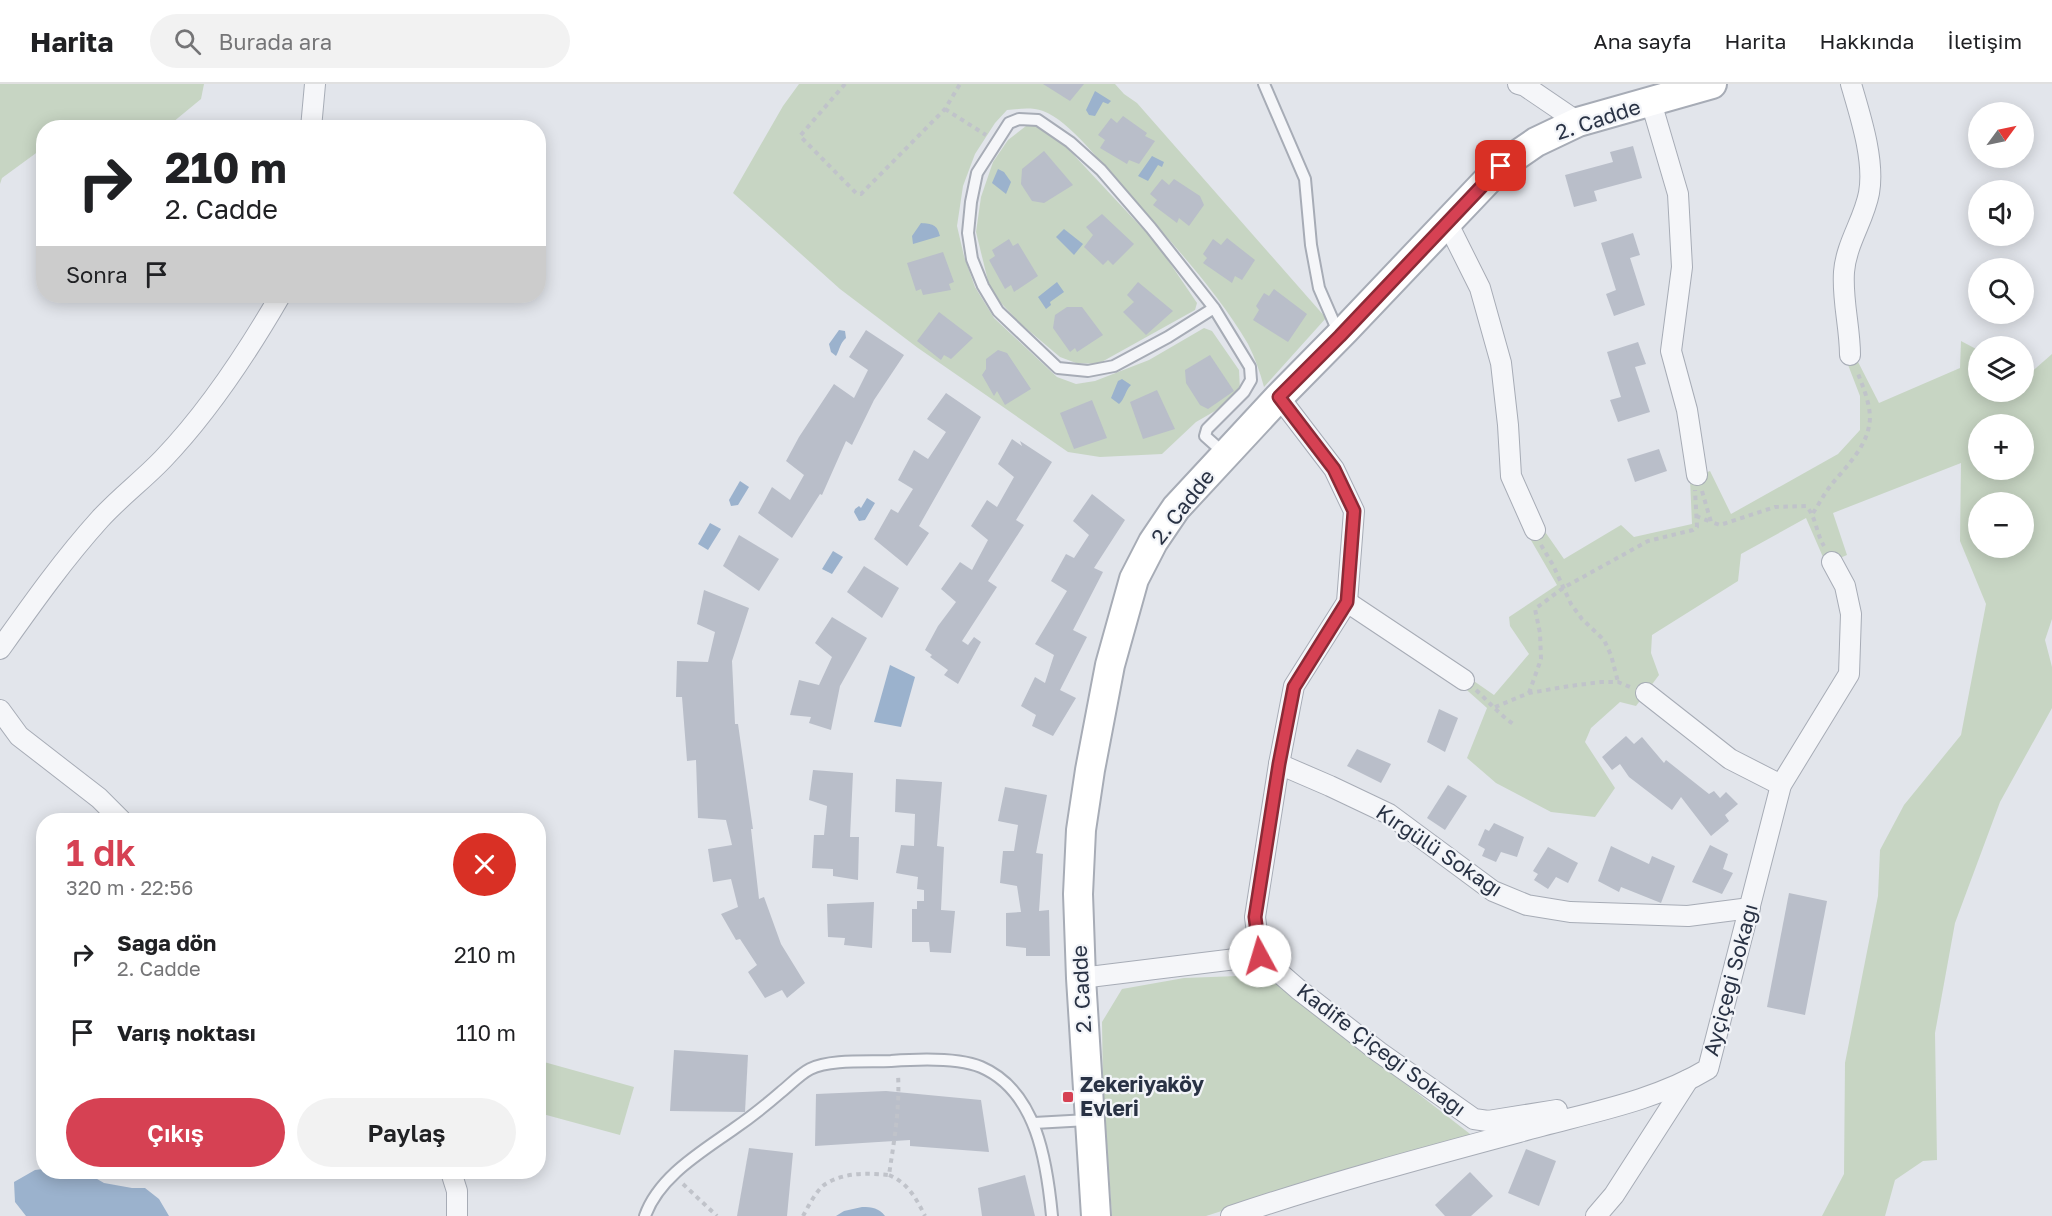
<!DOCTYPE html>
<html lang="tr">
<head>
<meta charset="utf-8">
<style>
	body { margin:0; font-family:"Golos Text",sans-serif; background:#f2f2f2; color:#202124; height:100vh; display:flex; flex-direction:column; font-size:22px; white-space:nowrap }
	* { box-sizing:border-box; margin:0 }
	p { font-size:20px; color:#757577 }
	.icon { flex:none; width:33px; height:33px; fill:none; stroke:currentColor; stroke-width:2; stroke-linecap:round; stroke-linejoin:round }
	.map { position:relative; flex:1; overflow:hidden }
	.details { position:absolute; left:36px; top:729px; width:510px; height:366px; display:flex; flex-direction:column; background:#fff; border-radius:24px; box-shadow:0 3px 15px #0003 }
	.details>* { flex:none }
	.guide { position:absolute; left:36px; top:36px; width:510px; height:183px; border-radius:24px; box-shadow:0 3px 15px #0003; background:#fff; color:#202124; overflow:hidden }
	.needle { width:39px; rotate:57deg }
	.tools { position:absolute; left:1968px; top:18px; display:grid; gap:12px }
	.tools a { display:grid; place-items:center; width:66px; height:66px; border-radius:50%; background:#fff; box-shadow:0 3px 15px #0003; font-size:30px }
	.pin { position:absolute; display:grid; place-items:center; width:51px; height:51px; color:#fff; margin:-26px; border-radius:12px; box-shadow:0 3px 9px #0006 }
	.me { position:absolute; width:66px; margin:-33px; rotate:354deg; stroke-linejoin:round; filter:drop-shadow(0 0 4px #0008) }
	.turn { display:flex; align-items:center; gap:21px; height:126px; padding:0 30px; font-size:27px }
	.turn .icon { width:78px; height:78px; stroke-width:2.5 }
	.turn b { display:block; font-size:42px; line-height:51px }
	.then { display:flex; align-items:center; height:57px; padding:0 30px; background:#0003; gap:12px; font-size:22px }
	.round { display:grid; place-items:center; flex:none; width:63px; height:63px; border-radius:32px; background:#f2f2f2 }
	.summary { display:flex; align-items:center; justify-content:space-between; height:102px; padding:0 30px }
	h1 { font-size:36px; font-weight:600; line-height:45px; color:#d64153 }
	.button { display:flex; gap:12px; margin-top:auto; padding:12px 30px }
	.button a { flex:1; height:69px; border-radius:36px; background:#d64153; color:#fff; font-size:24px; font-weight:600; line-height:69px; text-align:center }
	.button a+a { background:#f2f2f2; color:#202124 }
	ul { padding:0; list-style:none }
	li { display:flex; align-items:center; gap:18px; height:78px; padding:0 30px }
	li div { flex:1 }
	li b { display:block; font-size:22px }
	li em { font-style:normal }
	header { display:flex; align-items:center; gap:36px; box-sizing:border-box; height:84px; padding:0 30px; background:#fff; border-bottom:2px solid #e0e0e0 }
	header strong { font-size:28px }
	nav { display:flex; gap:33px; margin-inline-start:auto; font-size:21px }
	.search { width:420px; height:54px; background:#f2f2f2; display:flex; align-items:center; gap:15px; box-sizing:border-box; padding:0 21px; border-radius:33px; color:#757577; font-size:22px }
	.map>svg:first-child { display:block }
</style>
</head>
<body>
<header>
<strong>Harita</strong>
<div class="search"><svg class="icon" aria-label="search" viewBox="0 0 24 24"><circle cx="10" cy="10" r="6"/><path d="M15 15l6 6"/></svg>Burada ara</div>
<nav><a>Ana sayfa</a><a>Harita</a><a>Hakkında</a><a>İletişim</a></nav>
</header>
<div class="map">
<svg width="2052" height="1132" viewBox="0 0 2052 1132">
	<rect width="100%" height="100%" fill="#e2e5eb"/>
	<g fill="#c7d5c3" fill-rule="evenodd">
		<path d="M0,0h204l-3,15 -34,28 -123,1 -1,20 -41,30 -2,6z"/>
		<path d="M799,0h316l9,10 13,9 189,215 -62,69c-4,-15 -9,-29 -16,-43 -32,-55 -84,-110 -126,-157 -19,-22 -52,-66 -79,-76 -12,-4 -24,-2 -36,-1l-12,13 -20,31 -12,32 -6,40 7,30 11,31 19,31 63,59 19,7 19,-3 54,-21 55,-32 8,3 27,39 1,20 -25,21 -19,11 -34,32 -62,3 -32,-5 -150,-104 -78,-59 -107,-96 50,-87z"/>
		<path d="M1034,41l23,12 100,107 40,59 -2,7 -97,54 -22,-1 -16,-6 -39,-33 -22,-23 -10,-16 -13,-53 5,-35 12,-35 15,-22 18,-14z"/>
		<path d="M1961,257l17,9v42h46v-20l5,2 23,-20v265l-7,21 7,27v41l-52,94 -45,121 -20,110 2,127 -14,1 -28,19 -10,36h-63l22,-42 1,-111 33,-167 2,-46 24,-45 57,-70 25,-131 -26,-63 1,-78 -128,50 14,42 -21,9 -20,-46 -65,36 -3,27 -86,54 -1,18 8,22 -23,31 -16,-4 -29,26 -6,14 30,46 -20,29 -44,-5 -55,-29 -29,-25 20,-50 -27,-24 8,-7 26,18 35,-41 -19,-28 -1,-9 48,-32 -29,-50 13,-9 23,33 57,-34 13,12 58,-13 -2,-45 20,-8 21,43 107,-60 22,-24v-34l-15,-39 9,-3 25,49 81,-35zM1978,340h46v46h-46zM1978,418h46v46h-46z"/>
		<path d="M1265,891l209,162 -171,48 -97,31h-94l-9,-127 -1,-67 20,-33 62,-11z"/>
		<path d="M544,978l90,25 -14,48 -81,-22v-30z"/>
	</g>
	<g fill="#9bb2cd">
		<path d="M1095,7l16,10 -3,3 -5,-2 -8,14 -6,-1 -3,-5z"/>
		<path d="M1152,72l12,6 -2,5 -4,-2 -10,16 -10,-5z"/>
		<path d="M998,85l6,3 7,10 -5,12 -14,-11z"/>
		<path d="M921,139c11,1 16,1 19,13l-27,8 -1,-8z"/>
		<path d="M1064,145l19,15 -9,11 -18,-18z"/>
		<path d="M1057,198l7,10 -14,10 1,3 -5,4 -8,-12z"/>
		<path d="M839,246l6,1 1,7c-6,5 -6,11 -10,18l-5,-4 -2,-8z"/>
		<path d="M1122,295l9,6c-6,6 -6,14 -12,19l-8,-6 7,-17z"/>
		<path d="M740,397l9,6 -11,18 -7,1 -2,-6z"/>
		<path d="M867,414l8,5 -10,17 -6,1 -5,-9 1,-3 4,-3 2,2z"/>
		<path d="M710,439l11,6 -13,21 -10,-6z"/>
		<path d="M833,467l10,6 -11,17 -10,-5z"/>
		<path d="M890,581l25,12 -14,50 -27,-5z"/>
		<path d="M43,1085l1,3h41l19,11 28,5h13l14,11 10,17h-143l-11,-14 -1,-20 21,-12z"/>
		<path d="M862,1123c10,0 17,1 23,9h-49l8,-5z"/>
	</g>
	<g fill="#b9bec9">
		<path d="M1043,0h41l-14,17z"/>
		<path d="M1123,32l24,17 -2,3 10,5 -16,23 -10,-4 -2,4 -27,-16 5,-8 -7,-5 13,-17 6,5z"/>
		<path d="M1633,62l9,32 -48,13 3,10 -23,6 -9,-32 48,-13 -3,-10z"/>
		<path d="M1044,67l29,34 -29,18 -12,-2 -11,-17 1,-15z"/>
		<path d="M1162,95l7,6 5,-6 26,17 4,9 -15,21 -10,-8 -2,5 -24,-18 4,-5 -7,-6z"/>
		<path d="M1102,130l32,30 -21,21 -5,-5 -5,5 -19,-18 9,-12 -7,-8z"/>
		<path d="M1633,149l7,22 -10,3 15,47 -31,11 -8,-22 10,-4 -15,-47z"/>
		<path d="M1227,154l28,22 -13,20 -7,-4 -3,7 -29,-20 4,-5 -4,-4 10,-15 8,6z"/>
		<path d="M1009,155l4,7 5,-3 20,33 -24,16 -3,-7 -6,4 -16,-29 6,-4 -3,-6z"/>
		<path d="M943,168l11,30 -5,2 2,6 -28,5 -2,-6 -5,2 -9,-28z"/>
		<path d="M1138,198l35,29 -27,24 -23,-23 11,-10 -7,-7z"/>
		<path d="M1274,205l33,25 -19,28 -35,-22 6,-10 -3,-4 8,-13 5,3z"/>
		<path d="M1067,223h15l21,28 -26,17 -2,-4 -5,4 -17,-24 2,-13z"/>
		<path d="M939,228l34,26 -22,21 -7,-4 -3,5 -24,-19z"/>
		<path d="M866,246l38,25 -30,45 -22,45 -6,-4 -24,54 -2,-1 -28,44 -34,-25 14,-26 18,13 14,-25 -18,-14 13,-24 35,-53 20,14 14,-28 -19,-13z"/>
		<path d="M1638,258l8,22 -11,3 15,45 -32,10 -8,-22 11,-3 -14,-45z"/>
		<path d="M998,266l9,3 24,36 -26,16 -8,-14 -3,5 -12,-21 4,-6v-10z"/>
		<path d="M1210,271l24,36 -26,18 -8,-4 -14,-22 -1,-13z"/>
		<path d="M1157,306l18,39 -32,10 -13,-37z"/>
		<path d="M946,309l35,24 -62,109 10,7 -22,33 -33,-27 17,-30 7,4 15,-24 -15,-9 16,-30 14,9 18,-27 -19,-13z"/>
		<path d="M1092,316l15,38 -33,11 -14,-36z"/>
		<path d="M1012,355l10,7 -2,-5 32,21 -36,58 8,5 -36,56 9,6 -35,54 6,4 6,-8 7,5 -23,42 -14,-9 4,-5 -18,-13 2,-2 -7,-5 13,-24 18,-24 -15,-13 19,-27 12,8 16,-30 -17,-14 16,-26 10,7 17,-30 -16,-13z"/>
		<path d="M1659,365l8,22 -32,11 -8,-23z"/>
		<path d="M1092,410l33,26 -31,48 9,4 -30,58 14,7 -27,53 16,8 -23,38 -21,-10 4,-11 -15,-9 14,-29 10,6 9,-28 -19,-11 32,-53 -16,-10 15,-27 8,4 15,-23 -16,-14z"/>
		<path d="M739,451l40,24 -20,32 -36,-25z"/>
		<path d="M864,482l35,22 -17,30 -35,-26z"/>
		<path d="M704,506l45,18 -17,53 3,63h3l15,105h-2l8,70 5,-2 17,47 24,39 -18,15 -5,-8 -17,8 -17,-26 9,-7 -17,-26 -4,1 -15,-26 17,-7 -7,-28 -18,3 -5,-33 24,-4 -6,-25 -28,-2 -2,-58 -9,1 -5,-64h-6l1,-36 31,1 7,-30 -18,-8z"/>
		<path d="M832,533l35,21 -27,48 -9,44 -22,-7 2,-6 -21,-2 9,-35 20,5 13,-28 -17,-14z"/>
		<path d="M1439,625l19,9 -13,34 -18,-10z"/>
		<path d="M1626,652l8,8 8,-7 22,26 2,-3 43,34 5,-3 6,7 6,-6 12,12 -13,11 4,6 -18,15 -30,-39 -9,13 -43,-33 -9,-13 -8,6 -10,-13z"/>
		<path d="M1357,665l34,15 -10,19 -34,-17z"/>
		<path d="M813,686l40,3 -3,64h9l-1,43 -25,-4v-7l-21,-1 2,-33h10l3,-29 -18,-6z"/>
		<path d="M896,695l46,3 -5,64 7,1 -3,63 14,1 -4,42 -21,-1 -1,-10h-17v-33h5v-8h7v-11l-7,-1 1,-12 -22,-4 5,-28 13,1 1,-32 -20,-2z"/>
		<path d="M1448,701l19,11 -22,34 -18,-12z"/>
		<path d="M1005,703l42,8 -11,58 7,1 -4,57 10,-1 1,46h-24v-8l-20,-2v-33l15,-1 -4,-26 -17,-3 3,-32h11l4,-26 -20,-4z"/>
		<path d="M1494,739l30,14 -7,20 -16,-5 -5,10 -14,-6 3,-7 -7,-4 7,-16 4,2z"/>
		<path d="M1710,761l18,9 -5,15 10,4 -11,21 -30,-12z"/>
		<path d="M1611,762l38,18 3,-8 23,10 -14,37 -40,-16 -2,5 -21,-11z"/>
		<path d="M1548,763l30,16 -10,20 -12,-6 -8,12 -14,-9 4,-6 -5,-3z"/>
		<path d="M1789,809l38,8 -22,114 -38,-8z"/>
		<path d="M874,818l-2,46 -28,-3 1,-7 -17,-1 -1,-33z"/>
		<path d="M674,966l74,5 -3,57 -75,-1z"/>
		<path d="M886,1007l95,9 8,52 -79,-6v-6l-95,6 1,-52z"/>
		<path d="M749,1064l44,5 -6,63h-50z"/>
		<path d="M1526,1065l30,12 -17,45 -31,-13z"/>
		<path d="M1470,1088l23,24 -22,20h-26l-10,-11z"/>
		<path d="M1025,1091l10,41h-53l-4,-28z"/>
	</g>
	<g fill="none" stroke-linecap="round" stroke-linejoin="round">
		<defs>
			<g id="lane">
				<path d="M1264,0l41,95 6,66 8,43 20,46"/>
				<path d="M1214,224l-46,29 -54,29 -26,5 -30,-3 -60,-57 -15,-25 -11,-27 -4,-26 3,-31 6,-29 32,-50 10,-4 19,1 32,22 31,28 50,58 63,80 36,59 1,13 -7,12 -37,37 -2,7 19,17"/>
				<path d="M1034,1039l54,-3"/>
				<path d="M645,1132c14,-40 58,-65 90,-88 16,-11 31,-23 46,-36 9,-7 19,-18 29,-23 20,-10 58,-7 81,-8 26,-2 66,-4 90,6 56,24 66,96 71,149"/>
			</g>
			<g id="street">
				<path d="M1518,0l7,2 53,36"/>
				<path d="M1651,18l27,92 4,73 -11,84 16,59 10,65"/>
				<path d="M311,44l4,-44"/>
				<path d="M1447,138l33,66 21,75 7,62 3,51 24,54"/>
				<path d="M1850,271c0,-28 -8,-55 -6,-83 2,-28 20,-52 25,-79 6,-33 -9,-78 -18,-109"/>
				<path d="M1347,518l117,78"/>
				<path d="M0,565c32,-45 63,-89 100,-130 20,-22 43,-39 63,-60 46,-48 84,-106 117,-163"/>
				<path d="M1646,609l84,66 51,26"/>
				<path d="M0,626l19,26 80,62 22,22"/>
				<path d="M1279,680l51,22 59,28 104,77 34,14 43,7 118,4 62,-8"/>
				<path d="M1260,872l-5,-39 24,-153 15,-78 53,-84 7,-91 -20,-42 -55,-72"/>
				<path d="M1081,894l179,-22 38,33 81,63 95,67 14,2 69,-11"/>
				<path d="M451,1088l6,19v25"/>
				<path d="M1231,1132c95,-32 191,-58 288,-84 62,-18 133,-29 189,-63l73,-284 68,-111 2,-60 -6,-28 -13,-24"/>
				<path d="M1596,1132l18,-21 74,-115"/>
			</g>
			<path id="secondary" d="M1096,1132l-15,-238 -3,-84 3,-64 9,-60 20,-105 24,-86 19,-37 23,-34 103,-111 66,-67 156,-164 35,-24 42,-20 134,-38"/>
		</defs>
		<use href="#lane" stroke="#a7acb6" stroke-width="14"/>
		<use href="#street" stroke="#a7acb6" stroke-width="22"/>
		<use href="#secondary" stroke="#a7acb6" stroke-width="32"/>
		<g stroke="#c0c3ca" stroke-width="4" stroke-dasharray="4.5 4.5" stroke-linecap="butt">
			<path d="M845,0l-45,52 56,57 5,1 84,-85 15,-25"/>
			<path d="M945,25l41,26"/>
			<path d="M1702,407l9,31 9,3 55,-18 31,-1c10,10 10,27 18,40"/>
			<path d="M1813,429c6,-9 11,-19 18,-28 14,-17 34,-36 38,-59 4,-17 -6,-39 -12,-55"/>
			<path d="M1696,432l15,6"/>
			<path d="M1541,461l12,20 18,39 11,15 22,21 7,15 7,27"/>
			<path d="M1476,606c14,13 25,26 40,36"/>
			<path d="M1529,609l12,-34 -1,-26 -5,-24 28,-21 85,-47 45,-11 4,-3 -2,-37"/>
			<path d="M1495,623l34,-14 41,-7 31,-4h17l12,5"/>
			<path d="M889,1091c19,8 27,23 36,41"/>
			<path d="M683,1100l34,32"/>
			<path d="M803,1132c5,-9 13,-25 21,-31 19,-13 44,-12 65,-10 5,-34 11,-67 9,-101"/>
		</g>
		<use href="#lane" stroke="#f5f6f9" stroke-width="10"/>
		<use href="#street" stroke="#f5f6f9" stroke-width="20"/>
		<use href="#secondary" stroke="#fff" stroke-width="28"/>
	</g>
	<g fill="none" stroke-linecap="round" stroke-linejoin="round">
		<defs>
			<path id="route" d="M1260,872l-5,-39 24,-153 15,-77 53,-85 7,-91 -20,-42 -55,-72 61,-61 161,-170"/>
		</defs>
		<use href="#route" stroke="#8b2a36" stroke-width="15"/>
		<use href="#route" stroke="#d64153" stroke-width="10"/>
	</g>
	<rect fill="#d64153" stroke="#f2f4f8" stroke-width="2" x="1062" y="1007" width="12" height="12" rx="3"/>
	<g text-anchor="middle" stroke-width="4.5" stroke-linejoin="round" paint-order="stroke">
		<g font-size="21" fill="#293244" stroke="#f2f4f8">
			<text transform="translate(1598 36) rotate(-18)" y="7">2. Cadde</text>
			<text transform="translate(1183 423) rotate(-52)" y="7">2. Cadde</text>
			<text transform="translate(1439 767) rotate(34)" y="7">Kırgülü Sokağı</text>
			<text transform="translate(1731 896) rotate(-75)" y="7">Ayçiçeği Sokağı</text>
			<text transform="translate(1082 905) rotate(-93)" y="7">2. Cadde</text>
			<text transform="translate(1381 966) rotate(37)" y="7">Kadife Çiçeği Sokağı</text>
		</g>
		<g font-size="21" font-weight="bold" fill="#293244" stroke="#f2f4f8" text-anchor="start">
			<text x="1080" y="1008">Zekeriyaköy<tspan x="1080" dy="24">Evleri</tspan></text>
		</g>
	</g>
</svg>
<div class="tools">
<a><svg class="needle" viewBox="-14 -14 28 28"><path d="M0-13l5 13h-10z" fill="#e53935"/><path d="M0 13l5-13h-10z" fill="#757577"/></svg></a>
<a><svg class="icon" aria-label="sound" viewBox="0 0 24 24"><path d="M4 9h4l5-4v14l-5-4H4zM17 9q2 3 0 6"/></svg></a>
<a><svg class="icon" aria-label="search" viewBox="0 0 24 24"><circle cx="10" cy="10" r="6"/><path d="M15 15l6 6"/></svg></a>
<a><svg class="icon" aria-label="layers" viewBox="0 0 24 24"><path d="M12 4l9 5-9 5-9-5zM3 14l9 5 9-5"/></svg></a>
<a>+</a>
<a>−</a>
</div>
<div class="pin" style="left:1501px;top:82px;background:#d93025"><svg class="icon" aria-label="arrive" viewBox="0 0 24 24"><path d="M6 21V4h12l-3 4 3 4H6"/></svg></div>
<svg class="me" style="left:1260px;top:872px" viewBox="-20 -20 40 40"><circle r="19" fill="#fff"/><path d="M0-13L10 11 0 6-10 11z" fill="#d64153"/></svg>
<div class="guide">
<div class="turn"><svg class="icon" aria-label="right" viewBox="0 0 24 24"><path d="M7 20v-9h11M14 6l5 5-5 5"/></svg><div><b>210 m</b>2. Cadde</div></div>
<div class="then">Sonra<svg class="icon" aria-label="arrive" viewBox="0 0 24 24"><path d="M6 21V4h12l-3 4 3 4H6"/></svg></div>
</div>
<section class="details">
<div class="summary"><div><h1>1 dk</h1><p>320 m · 22:56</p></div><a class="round" style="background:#d93025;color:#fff"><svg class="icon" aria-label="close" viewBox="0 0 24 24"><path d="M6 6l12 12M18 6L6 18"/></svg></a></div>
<ul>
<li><svg class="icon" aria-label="right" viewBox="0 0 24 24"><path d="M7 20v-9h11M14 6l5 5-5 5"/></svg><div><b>Sağa dön</b><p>2. Cadde</p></div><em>210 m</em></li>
<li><svg class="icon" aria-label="arrive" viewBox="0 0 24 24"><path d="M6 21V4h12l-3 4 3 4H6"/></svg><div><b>Varış noktası</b></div><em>110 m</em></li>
</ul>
<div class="button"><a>Çıkış</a><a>Paylaş</a></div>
</section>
</div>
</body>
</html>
